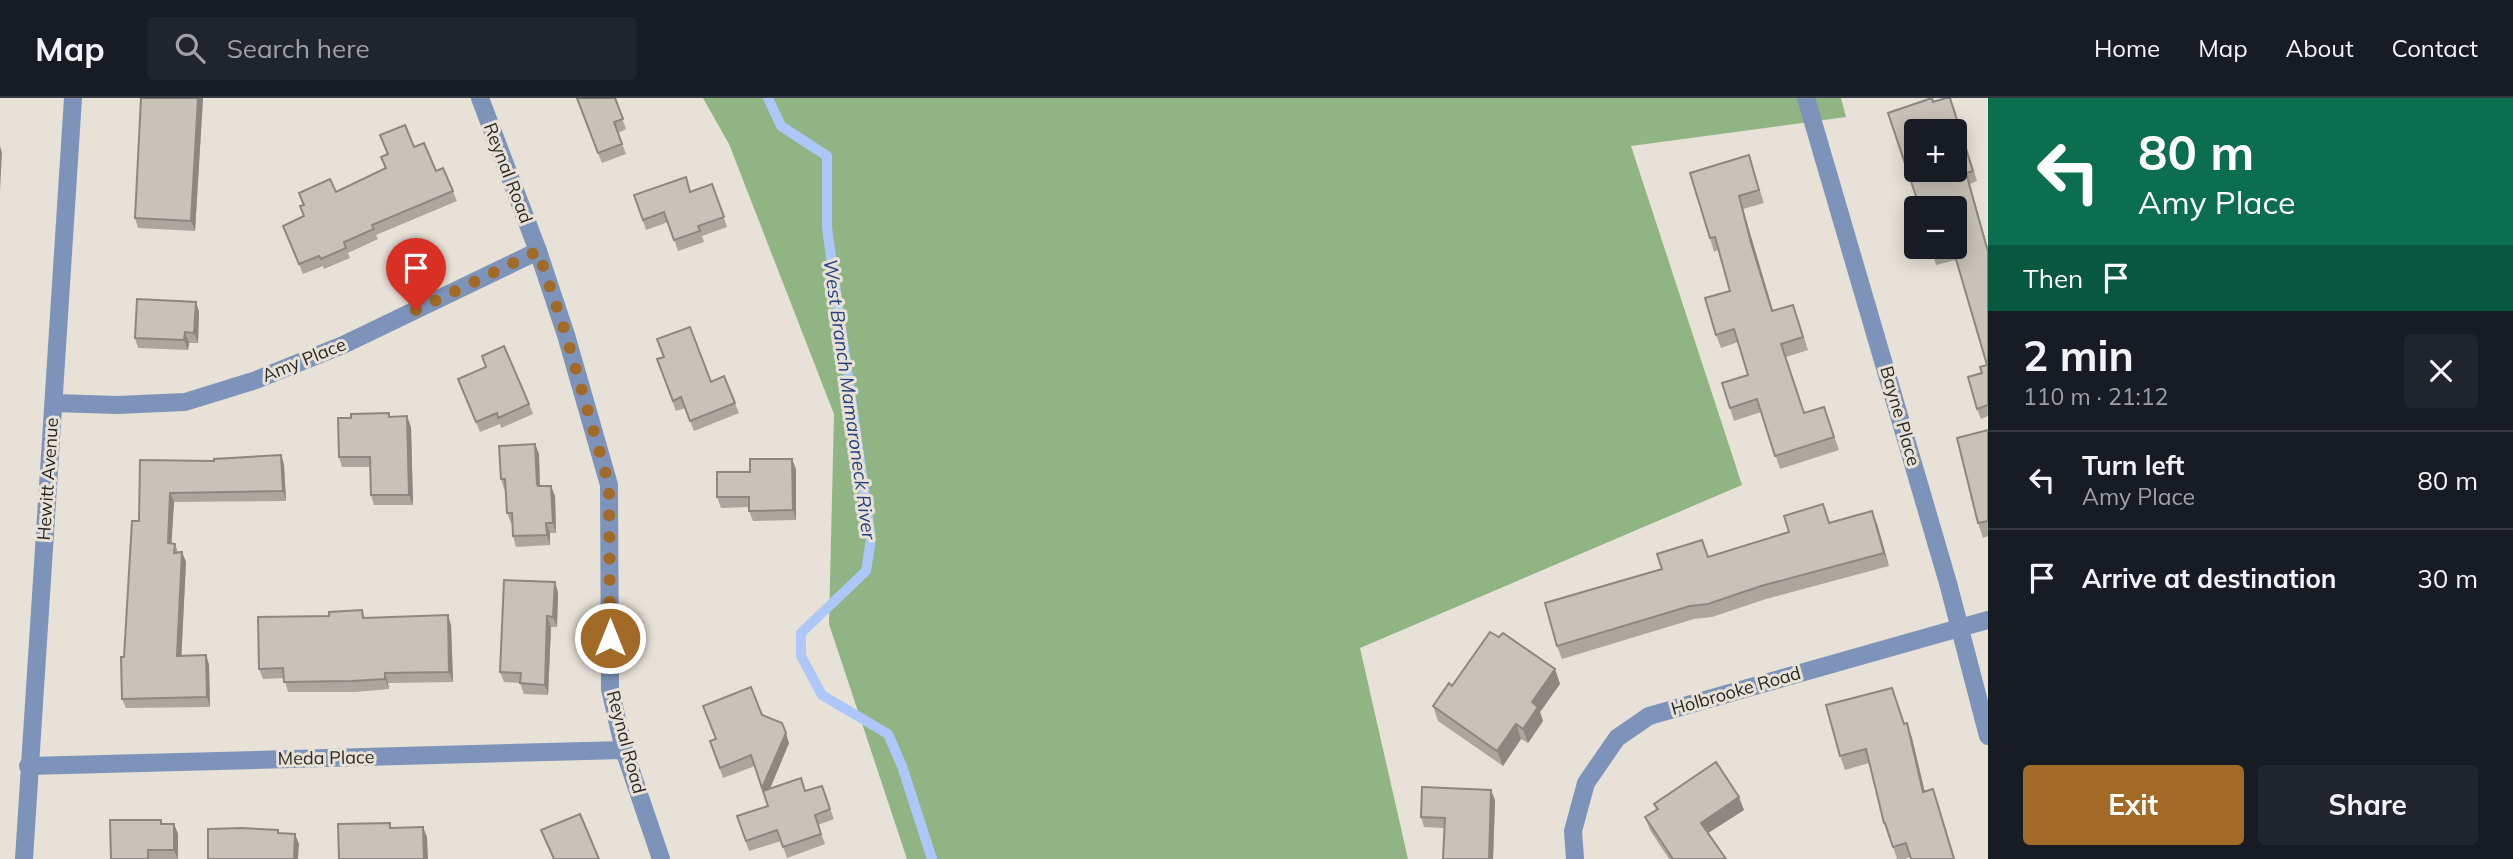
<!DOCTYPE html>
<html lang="en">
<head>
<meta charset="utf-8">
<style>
	body { margin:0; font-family:Mulish,sans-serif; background:#20242c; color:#f1f3f6; height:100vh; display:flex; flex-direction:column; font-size:26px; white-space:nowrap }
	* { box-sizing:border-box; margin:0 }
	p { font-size:23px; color:#9ea1a6 }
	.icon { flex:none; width:38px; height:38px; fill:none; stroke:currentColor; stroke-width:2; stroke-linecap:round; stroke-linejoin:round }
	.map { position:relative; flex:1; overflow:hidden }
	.details { display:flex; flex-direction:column; background:#171b24; width:525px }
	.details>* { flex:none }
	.top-card { background:#0b6e4f; color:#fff; overflow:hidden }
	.tools { position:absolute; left:1904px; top:21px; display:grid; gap:14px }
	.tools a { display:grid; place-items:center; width:63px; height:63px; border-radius:7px; background:#171b24; box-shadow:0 4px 18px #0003; font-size:35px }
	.pin { position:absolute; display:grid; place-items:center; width:60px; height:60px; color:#fff; margin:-72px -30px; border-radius:50% 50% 50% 0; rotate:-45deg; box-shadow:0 0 7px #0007 }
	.pin .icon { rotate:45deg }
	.me { position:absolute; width:77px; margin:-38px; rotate:0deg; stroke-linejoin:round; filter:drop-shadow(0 0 5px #0008) }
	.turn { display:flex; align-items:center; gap:24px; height:147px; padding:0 35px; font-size:32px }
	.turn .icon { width:91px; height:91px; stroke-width:2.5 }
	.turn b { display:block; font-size:49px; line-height:60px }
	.then { display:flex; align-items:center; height:66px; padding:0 35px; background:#0003; gap:14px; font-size:26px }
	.round { display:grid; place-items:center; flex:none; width:74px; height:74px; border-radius:7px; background:#20242c }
	.overview { display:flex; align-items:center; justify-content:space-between; height:119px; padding:0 35px }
	h1 { font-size:42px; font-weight:700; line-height:52px }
	.action { display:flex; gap:14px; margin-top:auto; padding:14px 35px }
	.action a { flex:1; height:80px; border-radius:7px; background:#a16a26; color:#fff; font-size:28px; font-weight:700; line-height:80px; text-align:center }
	.action a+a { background:#20242c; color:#f1f3f6 }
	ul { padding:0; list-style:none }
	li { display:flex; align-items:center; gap:21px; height:98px; padding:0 35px; border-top:2px solid #363941 }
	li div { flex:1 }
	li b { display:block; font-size:26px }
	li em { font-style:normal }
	header { display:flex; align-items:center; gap:42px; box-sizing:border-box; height:98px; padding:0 35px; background:#171b24; border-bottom:2px solid #363941 }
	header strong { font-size:33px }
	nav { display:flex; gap:38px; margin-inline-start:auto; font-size:24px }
	.search { width:490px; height:63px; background:#20242c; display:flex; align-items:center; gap:18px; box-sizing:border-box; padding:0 24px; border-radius:7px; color:#9ea1a6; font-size:26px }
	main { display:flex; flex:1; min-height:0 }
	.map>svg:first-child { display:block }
</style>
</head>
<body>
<header>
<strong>Map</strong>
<div class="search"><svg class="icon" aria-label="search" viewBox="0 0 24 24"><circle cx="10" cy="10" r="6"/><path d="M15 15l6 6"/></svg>Search here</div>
<nav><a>Home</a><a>Map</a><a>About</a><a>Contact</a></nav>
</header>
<main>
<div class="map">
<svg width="1988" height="761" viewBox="0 0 1988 761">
	<rect width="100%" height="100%" fill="#e7e1d7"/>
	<path fill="#91b485" d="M703,0h1138l5,19 -215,29 111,339 -382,163 48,211h-501l-78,-235 5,-210 -105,-270z"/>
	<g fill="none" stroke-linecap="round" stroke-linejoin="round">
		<path stroke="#adc7f9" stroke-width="10" d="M768,0l13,28 46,30v72l44,311 -5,32 -65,62v23l21,39 66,39 14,32 30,93"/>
		<g stroke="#7e93b9" stroke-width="18">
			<path d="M480,0l58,153 28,84 43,150 1,204 14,61 37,109"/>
			<path d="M1806,0l142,485 40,153"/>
			<path d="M54,305l63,2 68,-3 71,-22 87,-35 195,-94"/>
			<path d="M28,668l596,-16"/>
			<path d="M24,761l49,-761"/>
			<path d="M1575,761l-2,-28 13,-48 31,-45 32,-22 339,-96"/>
		</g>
	</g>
	<g fill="#aca79e">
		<path d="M141,0h62l-8,133 -57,-3 -3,-10z"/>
		<path d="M576,0h41l-2,1 11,30 -8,4 8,21 -24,9z"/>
		<path d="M1933,4l21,5 23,74 -7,3 18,65v167l-7,3 -4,-10 5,-36 5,-8 -31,-105 -20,5 -3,-10z"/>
		<path d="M414,49l22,24 7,-3 14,33 -81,34 2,4 -30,14 2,5 -26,11 -1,-3 -20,8 -20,-48 20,-10v-11l-4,-12 37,-1 49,-23 -4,-12z"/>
		<path d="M1753,71l11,34 -21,6 13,47 17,55 25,7 10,32 -22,7 18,56 20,-6 15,43 -59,19 -19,-57 -27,9 -4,-13 18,-33 -10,-33 -17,6 -5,-13 14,-44 -12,-41 -4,2 -4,-14z"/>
		<path d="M712,86l15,43 -25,9 2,6 -26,9 -10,-29 -22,8 -12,-35 57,-3z"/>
		<path d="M196,204l3,10 -1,31h-9l-1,7 -50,-2 -3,-10z"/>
		<path d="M482,258l47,48 4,10 -32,14 -1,-4 -20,8 -22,-53 28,-12z"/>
		<path d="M657,261l54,23 13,-6 15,37 -45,18 -9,-23 -9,3z"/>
		<path d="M390,319l21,10 2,78h-39l-3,-10 -1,-28h-28l-3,-10z"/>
		<path d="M1988,332v106l-5,2 -5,-15z"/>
		<path d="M535,346l4,10 1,32 15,10 1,37h-6v12l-34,2 -3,-11 -1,-13h-1l-4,-10 -1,-24h-2l-3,-10z"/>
		<path d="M281,357l3,10 2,36 -112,1 -3,41 4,1 3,8h4l4,10 -5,94 25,-1 3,10 1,42 -84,1 -4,-9 2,-42 15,-136 1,-61 74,1z"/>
		<path d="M796,371v51l-43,1 -4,-10v-4l-28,1 -4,-11 33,-25z"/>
		<path d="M1830,425l47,1 12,42 -123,33 -54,18 -18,2 -132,40 -5,-13 105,-77 46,-12z"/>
		<path d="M555,484l3,11 -1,34h-6l-3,68 -24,-1 -4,-11 -16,-1 -4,-10z"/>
		<path d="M362,512l3,8 86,7 2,57 -65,1 1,6 -34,3h-67l-4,-14 -21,1 -4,-10 70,-53z"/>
		<path d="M1499,539l56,32 5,15 -20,28 3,9 -15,22 -7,-4 -18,27 -65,-45 -5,-15z"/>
		<path d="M1892,590l12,36 3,-1 5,15 13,54 8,-3 5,15 -28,53 -5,2h-8l-7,-22 -1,1 -5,-15 -15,-60 -24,7 -5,-14z"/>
		<path d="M762,617l27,28 -19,46 35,2 17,-5 12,33 -16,6 7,19 -38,14 -6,-17 -32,10 -12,-35 31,-10 -13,-40 -32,12 -13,-37 6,-2z"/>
		<path d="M1495,702l-2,59h-50l1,-31 -20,-1 -3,-10z"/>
		<path d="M1654,706l90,6 -36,23 18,26h-57l-19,-29 -5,-13 11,-7z"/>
		<path d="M163,726h11l4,10v25h-67z"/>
	</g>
	<g fill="#8c8881">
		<path d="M198,0h5l-8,133 -4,-10z"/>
		<path d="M0,48l2,7 -2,37z"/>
		<path d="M1966,75l22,76v3z"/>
		<path d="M1739,98l4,13 34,115 -26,-81z"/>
		<path d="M196,204l3,10 -1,31 -4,-10z"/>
		<path d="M185,234l4,11 -1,7 -4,-10z"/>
		<path d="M407,318l4,11 2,78 -4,-10z"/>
		<path d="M535,346l4,10 1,40 -3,-10z"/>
		<path d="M281,357l3,10 2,36 -3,-10z"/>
		<path d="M792,361l4,10v51l-3,-10z"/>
		<path d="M551,388l4,10 1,37 -3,-10z"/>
		<path d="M170,395l4,9 -3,50 -3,-9z"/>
		<path d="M1872,413l5,13 12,42 -5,-13z"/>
		<path d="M546,425l4,10v12l-3,-10z"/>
		<path d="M182,454l4,10 -5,103 -4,-9z"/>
		<path d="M555,484l3,11 -1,34 -4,-10z"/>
		<path d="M448,517l3,10 2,57 -4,-10z"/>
		<path d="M547,518l4,11 -3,68 -3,-10z"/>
		<path d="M206,557l3,10 1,42 -3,-10z"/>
		<path d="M1555,571l5,15 -20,28 3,9 -15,22 -5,-14 9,-27z"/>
		<path d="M385,575l3,10 1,6 -4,-10z"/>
		<path d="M1907,625l5,15 16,68 -5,-14z"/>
		<path d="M1516,626l5,15 -18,27 -6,-15z"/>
		<path d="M786,635l3,10 -23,55 -4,-10z"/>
		<path d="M1933,691l5,15 17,55h-1z"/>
		<path d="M1491,692l4,10 -2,59h-4z"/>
		<path d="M1739,699l5,13 -39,25 -4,-12z"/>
		<path d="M174,726l4,10v25l-4,-9z"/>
		<path d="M423,729l4,10 1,22h-4z"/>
		<path d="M295,736l4,10 -1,15h-4z"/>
	</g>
	<g fill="#c8c2b8" stroke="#8c8881" stroke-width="2" fill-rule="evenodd">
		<path d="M141,0h57l-7,123 -56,-3z"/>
		<path d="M577,0h38l8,21 -9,3 8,22 -24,9z"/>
		<path d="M1932,0l1,4 13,-4h4l23,73 -7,2 22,79v153l-11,4 -9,-32 14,-4 -2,-6 7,-2 -34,-116 -20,6 -3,-8h25v-39h-35l-32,-95zM1916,33h39v39h-39z"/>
		<path d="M405,27l9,22 10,-4 12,28 7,-3 10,23 -81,34 2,4 -30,13 2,6 -25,11 -2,-3 -20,8 -16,-38 21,-10 -4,-10 4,-1 -5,-12 31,-14 6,13 50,-24 -5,-11 7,-3 -8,-19z"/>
		<path d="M1749,57l10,35 -20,6 12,47 21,68 21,-6 10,32 -22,7 23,69 20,-6 10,30 -59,19 -18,-57 -27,9 -8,-25 26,-8 -14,-46 -18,6 -11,-37 25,-7 -15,-54 -5,1 -20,-65z"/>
		<path d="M686,79l4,15 22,-8 12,33 -26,9 2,5 -26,9 -10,-28 -21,8 -9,-25z"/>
		<path d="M137,201l59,3 -2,31 -9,-1 -1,8 -49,-2z"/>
		<path d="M690,229l21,55 13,-6 11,27 -45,18 -9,-24 -8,4 -16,-42 7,-2 -7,-18z"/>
		<path d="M504,248l25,58 -31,14 -1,-5 -21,9 -18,-43 28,-12 -4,-11z"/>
		<path d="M389,315v4l18,-1 2,79h-38l-1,-38h-31l-1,-39h13v-4z"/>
		<path d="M1988,332v91l-10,2 -21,-85z"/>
		<path d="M535,346l2,40 1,2h13l2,37h-7l1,12 -34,1 -1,-23h-5l-2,-34h-4l-2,-33z"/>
		<path d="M281,357l2,36 -113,2 -2,50 7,1 -1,9 8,-1 -5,104 29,-1 1,42 -85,2 -1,-42h3l8,-136h7l1,-61 74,1v-2z"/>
		<path d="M750,361h42l1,51 -44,1v-14h-32v-25h33z"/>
		<path d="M1823,406l6,19 43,-12 12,42 -123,33 -53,18 -18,2 -133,40 -12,-43 117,-34 -5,-15 45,-14 6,17 81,-25 -5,-16z"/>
		<path d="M504,482l51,2 -2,35 -6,-1 -2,69 -25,-2 1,-10 -21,-1z"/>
		<path d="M362,512l1,8 85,-3 1,57 -64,1v6l-33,2 -68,1 -1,-14 -24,1 -1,-52 71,-1v-4z"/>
		<path d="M1490,534l9,5 4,-4 52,36 -23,33 6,5 -15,22 -7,-5 -19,27 -64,-45 16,-23 3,3z"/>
		<path d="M751,589l11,28 20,8 4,10 -24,55 -11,-33 -31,13 -10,-27 6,-2 -13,-33z"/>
		<path d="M1892,590l12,36 3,-1 16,69 10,-3 21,70h-43l-5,-16 -13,4 -8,-24h-1l-18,-74 -26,7 -14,-51z"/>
		<path d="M1716,664l23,35 -38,26 25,36h-53l-28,-42 13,-8 -4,-5z"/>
		<path d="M801,680l4,13 17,-5 8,23 -15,6 6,19 -38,13 -6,-17 -31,11 -9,-25 31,-10 -5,-15z"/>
		<path d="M1422,689l69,3 -2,69h-46l2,-41 -24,-1z"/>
		<path d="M580,716l19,45h-45l-13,-29z"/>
		<path d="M110,722h51v4h13v26h-26v9h-37z"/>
		<path d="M390,725v5l33,-1 1,32h-85l-1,-35z"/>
		<path d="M242,730l36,2v3l17,1 -1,25h-86v-30z"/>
	</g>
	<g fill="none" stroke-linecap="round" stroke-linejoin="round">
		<path stroke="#a16a26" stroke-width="12" stroke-dasharray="0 21.6" d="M416,212l122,-59 28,84 43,150 1,153"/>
	</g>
	<g text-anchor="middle" stroke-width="6" stroke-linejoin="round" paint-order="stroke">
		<g font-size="18" fill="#2b2925" stroke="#e7e1d7">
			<text transform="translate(508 75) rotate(69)" y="6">Reynal Road</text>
			<text transform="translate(304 262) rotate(-22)" y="6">Amy Place</text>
			<text transform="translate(1900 318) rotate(74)" y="6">Bayne Place</text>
			<text transform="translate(48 381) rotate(-86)" y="6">Hewitt Avenue</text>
			<text transform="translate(1736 593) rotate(-16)" y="6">Holbrooke Road</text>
			<text transform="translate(626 644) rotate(75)" y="6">Reynal Road</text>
			<text transform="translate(326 660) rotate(-1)" y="6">Meda Place</text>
		</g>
		<g font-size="19" font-style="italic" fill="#27427e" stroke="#e7e1d7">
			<text transform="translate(850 301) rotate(82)" y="7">West Branch Mamaroneck River</text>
		</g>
	</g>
</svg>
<div class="tools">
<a>+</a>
<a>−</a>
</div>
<div class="pin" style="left:416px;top:212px;background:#d93025"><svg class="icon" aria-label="arrive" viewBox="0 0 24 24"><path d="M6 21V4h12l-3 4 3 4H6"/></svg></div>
<svg class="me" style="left:610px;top:540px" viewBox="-20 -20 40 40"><circle r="17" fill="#a16a26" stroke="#fff" stroke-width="3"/><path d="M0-11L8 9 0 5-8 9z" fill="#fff"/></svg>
</div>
<section class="details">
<div class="top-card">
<div class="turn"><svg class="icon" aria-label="left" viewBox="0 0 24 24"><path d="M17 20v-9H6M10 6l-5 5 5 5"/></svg><div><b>80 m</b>Amy Place</div></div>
<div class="then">Then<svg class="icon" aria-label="arrive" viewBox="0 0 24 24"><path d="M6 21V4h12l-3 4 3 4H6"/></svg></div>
</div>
<div class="overview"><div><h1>2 min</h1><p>110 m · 21:12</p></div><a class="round"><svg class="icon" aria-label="close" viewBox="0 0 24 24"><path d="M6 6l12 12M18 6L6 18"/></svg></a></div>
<ul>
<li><svg class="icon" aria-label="left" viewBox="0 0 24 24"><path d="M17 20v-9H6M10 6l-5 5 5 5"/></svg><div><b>Turn left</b><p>Amy Place</p></div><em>80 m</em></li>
<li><svg class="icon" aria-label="arrive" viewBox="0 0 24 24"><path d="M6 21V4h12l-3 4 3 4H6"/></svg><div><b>Arrive at destination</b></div><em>30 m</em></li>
</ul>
<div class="action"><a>Exit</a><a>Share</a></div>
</section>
</main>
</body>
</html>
